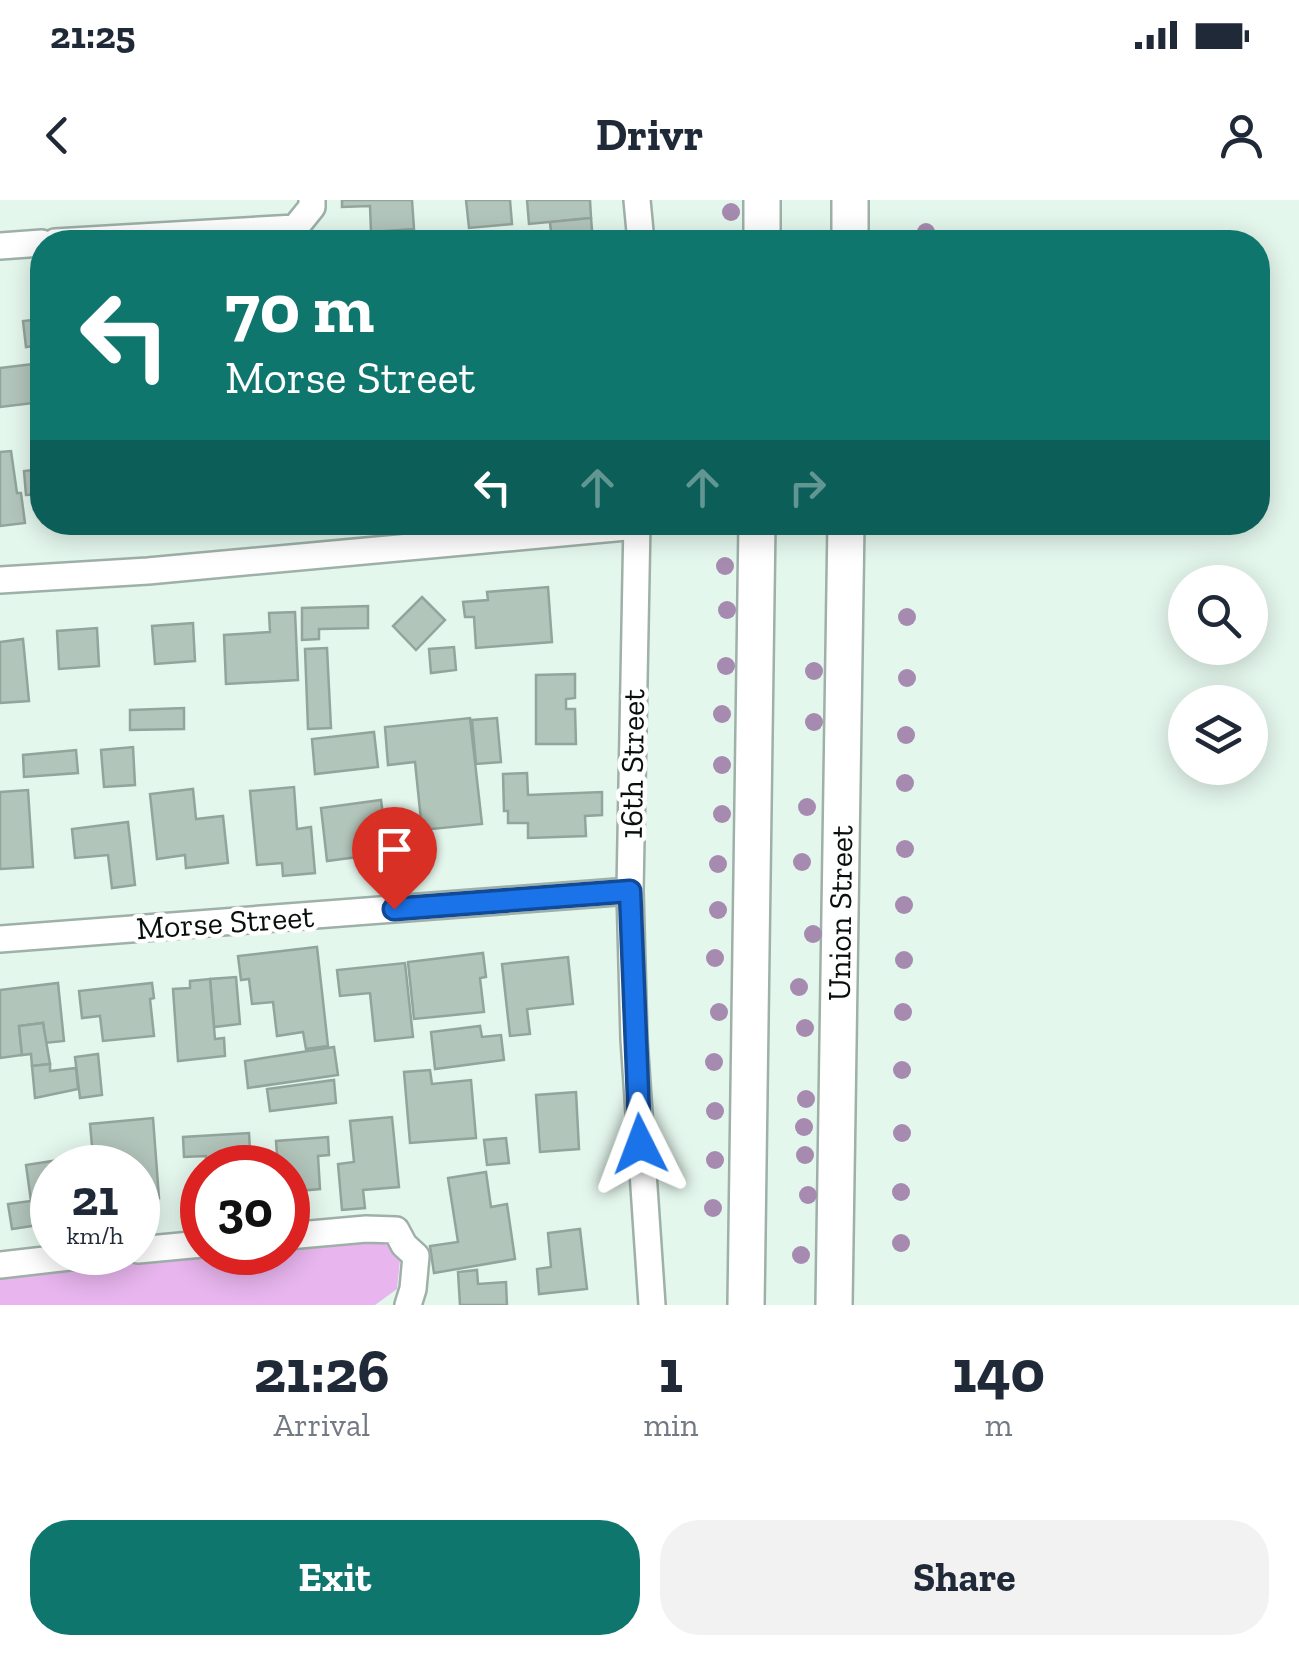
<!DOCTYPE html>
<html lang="en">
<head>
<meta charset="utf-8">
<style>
	body { margin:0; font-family:"Zilla Slab",serif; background:#f2f2f3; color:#1f2937; height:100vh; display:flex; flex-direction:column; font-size:38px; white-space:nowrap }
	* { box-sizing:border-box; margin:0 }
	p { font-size:32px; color:#747a83 }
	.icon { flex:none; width:55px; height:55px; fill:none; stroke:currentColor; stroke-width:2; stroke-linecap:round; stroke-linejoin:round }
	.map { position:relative; height:1105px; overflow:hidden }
	.side { display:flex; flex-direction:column; background:#fff; flex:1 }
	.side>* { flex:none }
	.top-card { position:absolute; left:30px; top:30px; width:1240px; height:305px; border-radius:40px; box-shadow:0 5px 25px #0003; background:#0f766e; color:#fff; overflow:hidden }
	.fabs { position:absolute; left:1168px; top:365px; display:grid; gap:20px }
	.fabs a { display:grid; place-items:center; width:100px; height:100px; border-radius:50%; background:#fff; box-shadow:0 5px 25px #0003; font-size:50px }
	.speed { position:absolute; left:30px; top:945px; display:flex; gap:20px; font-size:50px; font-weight:700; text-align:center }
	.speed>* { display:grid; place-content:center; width:130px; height:130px; border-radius:50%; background:#fff; box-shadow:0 5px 25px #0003; line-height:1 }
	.speed small { font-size:25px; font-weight:400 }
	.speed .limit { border:15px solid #d22; background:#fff; color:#111 }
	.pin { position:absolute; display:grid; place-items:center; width:85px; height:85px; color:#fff; margin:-102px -42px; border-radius:50% 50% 50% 0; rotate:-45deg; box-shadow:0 0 10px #0007 }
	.pin .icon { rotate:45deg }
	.me { position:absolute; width:110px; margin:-55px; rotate:357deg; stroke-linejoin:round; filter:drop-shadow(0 0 8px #0008) }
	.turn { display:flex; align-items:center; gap:35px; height:210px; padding:0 30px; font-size:45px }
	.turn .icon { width:130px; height:130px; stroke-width:2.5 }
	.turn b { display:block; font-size:70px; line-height:85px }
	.lanes { display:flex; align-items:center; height:95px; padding:0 30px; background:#0003; justify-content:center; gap:50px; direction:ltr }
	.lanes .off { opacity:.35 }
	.eta { display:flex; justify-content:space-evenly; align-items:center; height:170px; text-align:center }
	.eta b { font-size:60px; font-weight:700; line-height:70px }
	.button { display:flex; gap:20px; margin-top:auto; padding:20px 30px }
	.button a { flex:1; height:115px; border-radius:40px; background:#0f766e; color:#fff; font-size:40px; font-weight:700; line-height:115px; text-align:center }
	.button a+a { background:#f2f2f3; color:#1f2937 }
	.status { display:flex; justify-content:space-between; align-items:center; height:70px; padding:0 50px; background:#fff; direction:ltr }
	.status svg { height:28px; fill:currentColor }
	header { display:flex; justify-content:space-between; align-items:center; height:130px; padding:0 30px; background:#fff; font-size:45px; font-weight:700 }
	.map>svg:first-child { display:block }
</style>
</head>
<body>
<div class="status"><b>21:25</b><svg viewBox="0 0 49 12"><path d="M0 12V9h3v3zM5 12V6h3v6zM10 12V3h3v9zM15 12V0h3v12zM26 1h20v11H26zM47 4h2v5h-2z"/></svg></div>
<header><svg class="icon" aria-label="back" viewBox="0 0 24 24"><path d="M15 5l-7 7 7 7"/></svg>Drivr<svg class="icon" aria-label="person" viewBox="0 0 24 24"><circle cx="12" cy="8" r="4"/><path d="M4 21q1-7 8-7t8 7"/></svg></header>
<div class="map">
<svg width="1299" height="1105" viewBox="0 0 1299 1105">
	<rect width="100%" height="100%" fill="#e4f7ed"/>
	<path fill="#e8b5ee" d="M364,1041l24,4 12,15 -3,29 -22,16h-375v-29l242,-23 46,-1v-4z"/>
	<g fill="#b2c5bb" stroke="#92a49b" stroke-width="2.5">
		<path d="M342,0h70l2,29 -43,3 -1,-26 -28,1z"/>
		<path d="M466,0h44l2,24 -43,4z"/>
		<path d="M527,0h63l1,18 -62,6z"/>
		<path d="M591,18l2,24h-41l-2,-20z"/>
		<path d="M488,35l1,7h-27v-4z"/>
		<path d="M452,36v6h-56z"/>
		<path d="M42,119v26l-16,2 -3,-26z"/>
		<path d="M42,163v39l-42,5v-39z"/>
		<path d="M11,251l6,42h4l4,30 -25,3v-74z"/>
		<path d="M42,269v25l-16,1 -2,-24z"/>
		<path d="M67,322h47v7l-46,3z"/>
		<path d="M548,387l4,55 -76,6 -2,-31h-9l-2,-15 25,-2 -1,-8z"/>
		<path d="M422,397l23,23 -29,30 -23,-24z"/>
		<path d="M368,406v22l-49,1v10l-17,1v-32z"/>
		<path d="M295,412l3,68 -72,4 -2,-49 46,-3 -1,-19z"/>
		<path d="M193,423l2,38 -40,3 -3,-38z"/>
		<path d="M97,428l2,38 -40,3 -2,-38z"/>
		<path d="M23,439l6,62 -29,2v-61z"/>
		<path d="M454,447l2,23 -25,3 -2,-24z"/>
		<path d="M327,448l4,80 -23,1 -3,-80z"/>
		<path d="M575,474v24l-9,1v10h9l1,35h-40v-69z"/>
		<path d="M184,508v21l-54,1v-20z"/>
		<path d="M470,518l12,106 -60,6 -7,-68 -27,3 -3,-38z"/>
		<path d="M497,518l4,44 -25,2 -4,-44z"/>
		<path d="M374,532l4,35 -63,7 -3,-35z"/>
		<path d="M133,547l2,38 -31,2 -3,-37z"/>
		<path d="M76,550l2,23 -54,4 -1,-22z"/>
		<path d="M527,573l1,22 74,-3v23l-17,1 1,20 -58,2v-15h-20v-12h-4l-1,-37z"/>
		<path d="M294,587l3,42 14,-2 4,46 -32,3 -1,-13 -25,2 -7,-74z"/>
		<path d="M193,589l3,30 27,-3 5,47 -42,5 -1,-13 -28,4 -7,-65z"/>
		<path d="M28,590l5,77 -33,2v-77z"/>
		<path d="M381,600l7,53 -61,8 -6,-53z"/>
		<path d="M128,622l7,63 -23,3 -4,-33 -33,3 -3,-29z"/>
		<path d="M317,747l11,99 -22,3 -3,-17 -26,4 -4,-34 -21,2 -3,-25 -8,1 -3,-24z"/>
		<path d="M483,753l3,24 -6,1 4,34 -70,7 -6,-57z"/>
		<path d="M568,757l5,47 -46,5 3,25 -20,2 -8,-72z"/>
		<path d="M405,763l8,74 -38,4 -5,-48 -30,3 -3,-26z"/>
		<path d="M236,777l4,47 -26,3 -4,-48z"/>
		<path d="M210,779l5,60 9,-1 1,18 -47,5 -5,-72 17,-1v-7z"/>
		<path d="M58,783l6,58 -19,2 -2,-20 -24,3 3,29 -22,3v-68z"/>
		<path d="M152,783l2,15 -4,1 4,37 -51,5 -3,-25 -18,2 -3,-27z"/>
		<path d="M43,823l7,41 -18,2 -1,-12 -9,1 -3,-29z"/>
		<path d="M480,826l2,11 19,-2 3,25 -69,9 -4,-37z"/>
		<path d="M334,847l4,28 -90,13 -3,-27z"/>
		<path d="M98,854l4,41 -22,3 -5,-41z"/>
		<path d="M50,864v7l26,-3 2,21 -43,9 -3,-32z"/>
		<path d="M430,870l2,14 39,-4 5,58 -66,5 -6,-71z"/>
		<path d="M334,880l2,23 -66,8 -3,-22z"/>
		<path d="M576,892l3,57 -39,3 -4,-57z"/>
		<path d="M392,917l7,70 -36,3 2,18 -23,2 -4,-46 16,-2 -4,-41z"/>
		<path d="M153,918l6,80 -21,2v-32h-44l-4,-44z"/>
		<path d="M249,933l2,35h-45v-12l-22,1 -1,-20z"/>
		<path d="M328,937l1,18 -11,1 2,33 -32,3v-24h-10l-2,-27z"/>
		<path d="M506,938l3,25 -22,2 -3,-25z"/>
		<path d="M65,959l1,9h-14v55l-40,6 -4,-25 23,-3 -5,-36z"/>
		<path d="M486,972l5,35 16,-3 8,55 -81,14 -4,-27 28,-4 -10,-64z"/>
		<path d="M580,1029l7,60 -48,5 -2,-25 14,-2 -3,-34z"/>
		<path d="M477,1070l1,14 28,-2 1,23h-47l-2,-33z"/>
	</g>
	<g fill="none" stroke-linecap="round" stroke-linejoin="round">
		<defs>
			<g id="street">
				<path d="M637,0l4,42"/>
				<path d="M55,42l240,-14 17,-21v-7"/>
				<path d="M0,46l42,-3"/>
				<path d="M637,322l-7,369 4,148 18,266"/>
				<path d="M0,380l148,-9 489,-45"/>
				<path d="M0,739l630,-48"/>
				<path d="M288,1036l78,-7 30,1 8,15 12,11 -3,33 -5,16"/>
				<path d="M138,1050l64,-6"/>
				<path d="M0,1065l114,-13"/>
			</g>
			<g id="secondary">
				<path d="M762,42v-42"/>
				<path d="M850,42v-42"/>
				<path d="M746,1105l11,-783"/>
				<path id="s1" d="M834,1105l12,-783"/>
			</g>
		</defs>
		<use href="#street" stroke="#9eb0a7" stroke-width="30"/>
		<use href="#secondary" stroke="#9eb0a7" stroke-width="40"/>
		<use href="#street" stroke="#fff" stroke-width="25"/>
		<use href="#secondary" stroke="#fff" stroke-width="35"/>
	</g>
	<g fill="#a68aaf">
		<circle cx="731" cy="12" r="9"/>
		<circle cx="926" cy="32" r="9"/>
		<circle cx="725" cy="366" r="9"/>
		<circle cx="727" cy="410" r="9"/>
		<circle cx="907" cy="417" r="9"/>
		<circle cx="726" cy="466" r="9"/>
		<circle cx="814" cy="471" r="9"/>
		<circle cx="907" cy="478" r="9"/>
		<circle cx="722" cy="514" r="9"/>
		<circle cx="814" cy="522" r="9"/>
		<circle cx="906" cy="535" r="9"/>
		<circle cx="722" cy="565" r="9"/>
		<circle cx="905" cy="583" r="9"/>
		<circle cx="807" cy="607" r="9"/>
		<circle cx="722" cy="614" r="9"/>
		<circle cx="905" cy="649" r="9"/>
		<circle cx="802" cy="662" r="9"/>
		<circle cx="718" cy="664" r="9"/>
		<circle cx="904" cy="705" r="9"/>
		<circle cx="718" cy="710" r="9"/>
		<circle cx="813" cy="734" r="9"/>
		<circle cx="715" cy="758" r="9"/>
		<circle cx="904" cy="760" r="9"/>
		<circle cx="799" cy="787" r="9"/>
		<circle cx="719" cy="812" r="9"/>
		<circle cx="903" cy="812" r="9"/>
		<circle cx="805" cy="828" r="9"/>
		<circle cx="714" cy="862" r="9"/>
		<circle cx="902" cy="870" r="9"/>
		<circle cx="806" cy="899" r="9"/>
		<circle cx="715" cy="911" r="9"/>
		<circle cx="804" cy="927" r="9"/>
		<circle cx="902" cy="933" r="9"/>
		<circle cx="805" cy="955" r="9"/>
		<circle cx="715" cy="960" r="9"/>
		<circle cx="901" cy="992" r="9"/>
		<circle cx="808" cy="995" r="9"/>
		<circle cx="713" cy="1008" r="9"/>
		<circle cx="901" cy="1043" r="9"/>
		<circle cx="801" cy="1055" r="9"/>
	</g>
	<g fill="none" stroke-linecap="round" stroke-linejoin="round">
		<defs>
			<path id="route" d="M394,709l236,-18 10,253"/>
		</defs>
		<use href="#route" stroke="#114b97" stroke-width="25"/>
		<use href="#route" stroke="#1a73e8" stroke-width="18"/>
	</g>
	<g text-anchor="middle" stroke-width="9" stroke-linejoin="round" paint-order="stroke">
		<g font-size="32" fill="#080f0c" stroke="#fff">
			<text transform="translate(632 564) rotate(-89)" y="11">16th Street</text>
			<text dy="11" stroke="none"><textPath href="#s1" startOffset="392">Union Street</textPath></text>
			<text transform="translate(225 722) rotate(-4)" y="11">Morse Street</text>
		</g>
	</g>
</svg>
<div class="fabs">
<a><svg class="icon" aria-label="search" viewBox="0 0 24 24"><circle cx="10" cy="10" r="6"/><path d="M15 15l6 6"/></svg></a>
<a><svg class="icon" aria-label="layers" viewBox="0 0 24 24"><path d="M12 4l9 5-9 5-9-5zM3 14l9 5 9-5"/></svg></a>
</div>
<div class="speed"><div>21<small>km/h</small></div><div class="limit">30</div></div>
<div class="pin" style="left:394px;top:709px;background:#d93025"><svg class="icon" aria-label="arrive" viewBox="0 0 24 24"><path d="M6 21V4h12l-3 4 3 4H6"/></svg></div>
<svg class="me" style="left:640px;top:944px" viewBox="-20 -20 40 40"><path d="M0-17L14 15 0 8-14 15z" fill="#1a73e8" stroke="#fff" stroke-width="4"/></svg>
<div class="top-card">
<div class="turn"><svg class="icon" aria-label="left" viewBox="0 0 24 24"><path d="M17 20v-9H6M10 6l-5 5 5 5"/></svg><div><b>70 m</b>Morse Street</div></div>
<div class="lanes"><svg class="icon" aria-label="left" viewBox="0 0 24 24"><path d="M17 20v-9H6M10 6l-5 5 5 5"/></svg><svg class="icon off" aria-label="ahead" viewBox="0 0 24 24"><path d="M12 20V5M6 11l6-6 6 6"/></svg><svg class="icon off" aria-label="ahead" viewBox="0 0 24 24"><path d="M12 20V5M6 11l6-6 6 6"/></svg><svg class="icon off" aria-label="right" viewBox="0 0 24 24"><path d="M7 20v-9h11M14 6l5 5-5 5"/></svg></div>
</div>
</div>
<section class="side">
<div class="eta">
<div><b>21:26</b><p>Arrival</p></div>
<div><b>1</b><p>min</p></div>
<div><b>140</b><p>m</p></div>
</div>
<div class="button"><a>Exit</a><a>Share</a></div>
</section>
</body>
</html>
